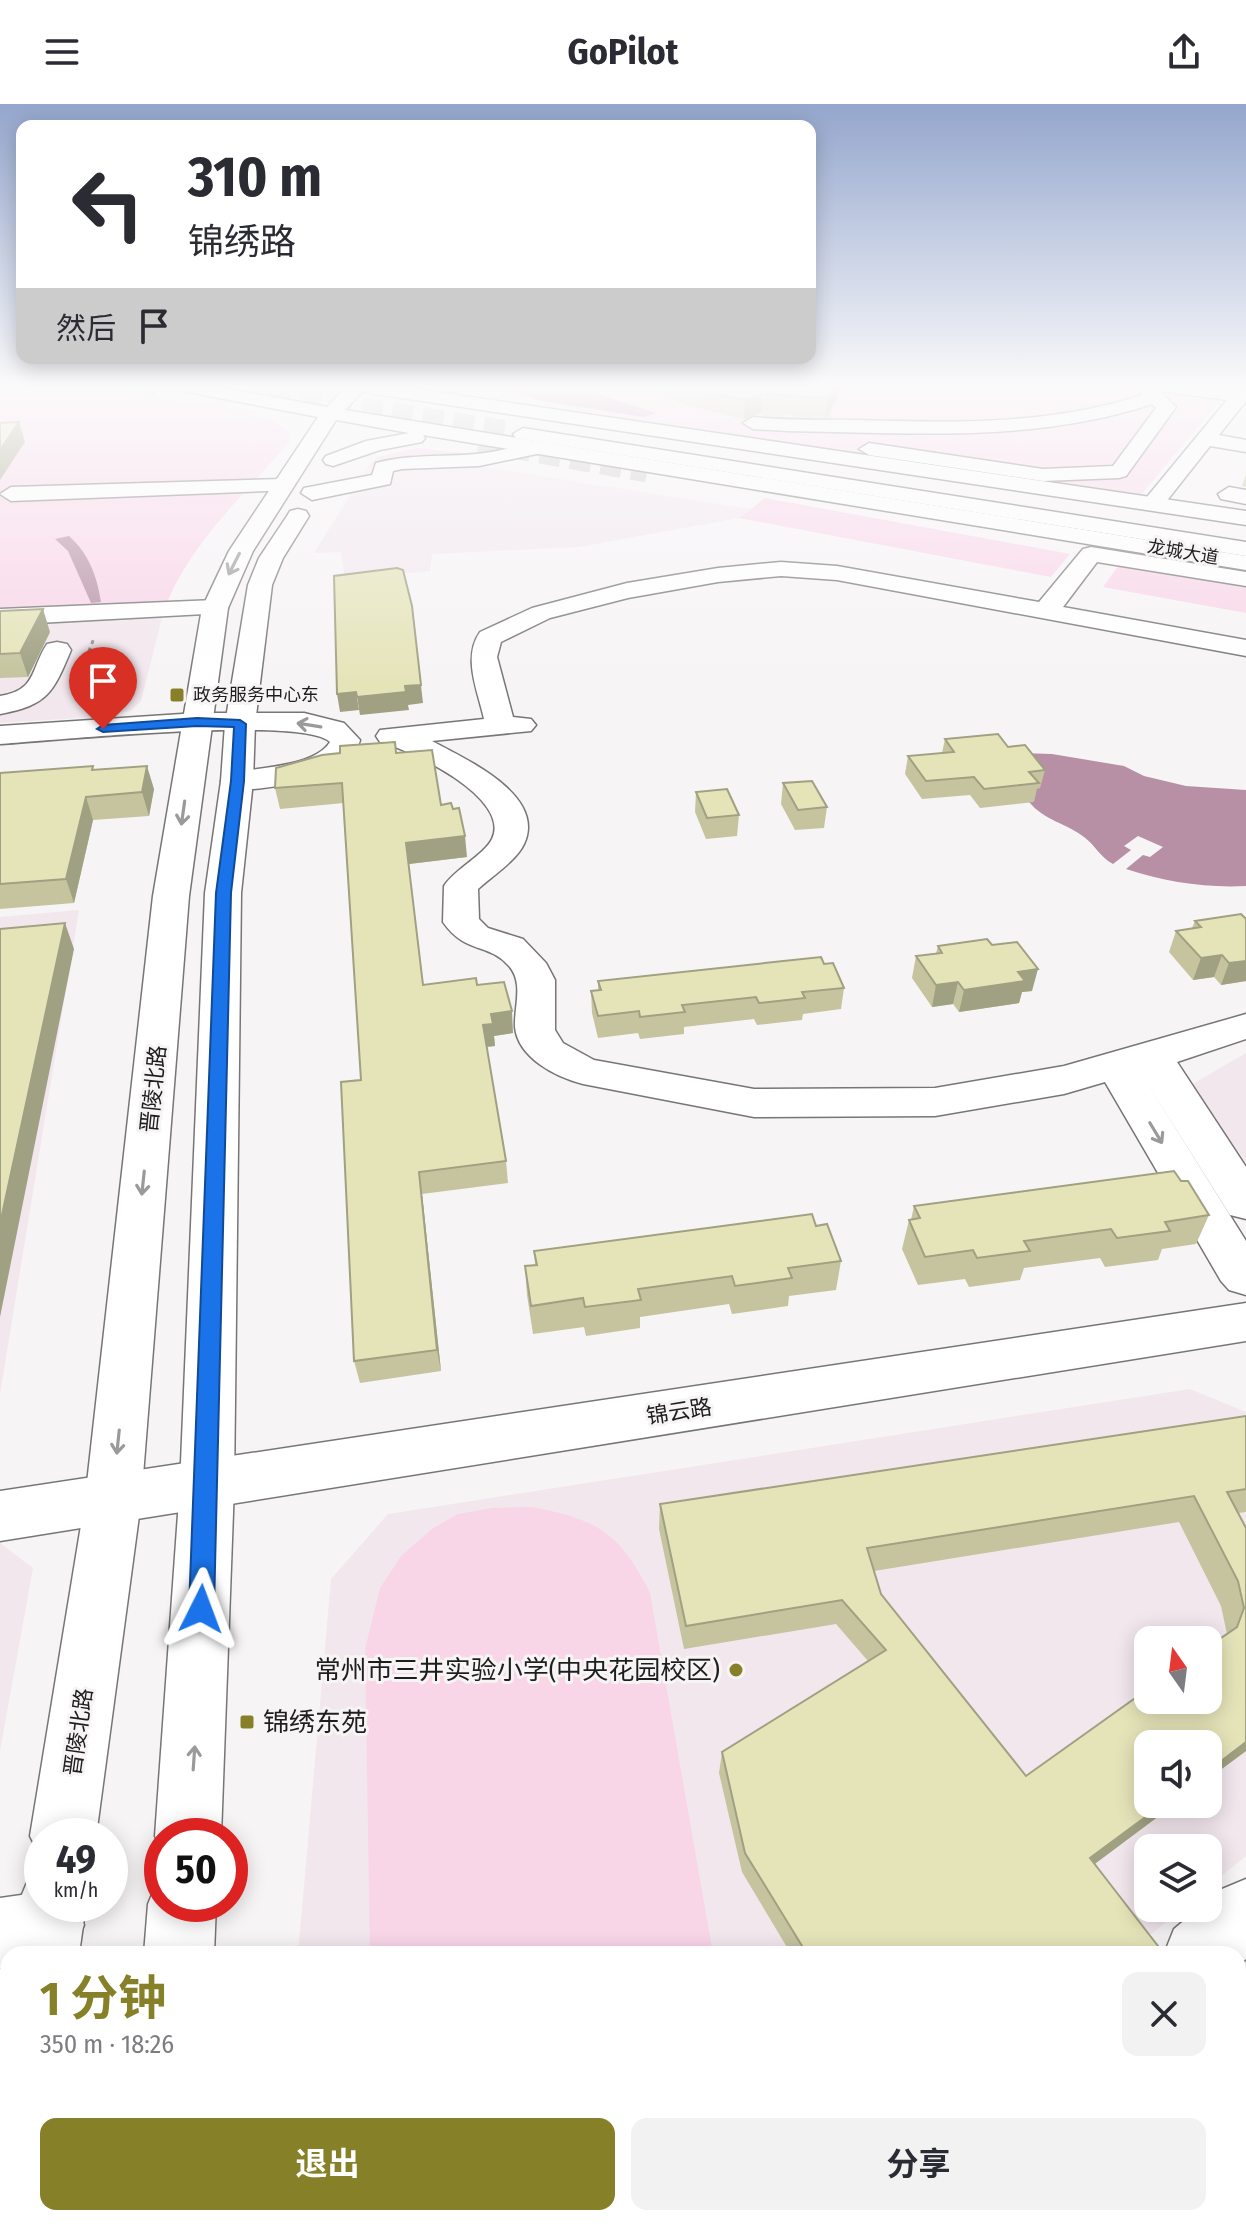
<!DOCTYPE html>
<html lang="zh">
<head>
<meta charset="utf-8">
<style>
	body { margin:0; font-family:"Fira Sans Condensed","Noto Sans SC",sans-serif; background:#f2f2f3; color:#2b2b33; height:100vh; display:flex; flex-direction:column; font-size:30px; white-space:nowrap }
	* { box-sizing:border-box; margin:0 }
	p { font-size:26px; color:#7c7c81 }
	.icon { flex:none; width:44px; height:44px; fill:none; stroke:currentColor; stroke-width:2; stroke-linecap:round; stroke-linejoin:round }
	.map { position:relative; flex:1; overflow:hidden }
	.drawer { position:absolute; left:0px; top:1842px; width:1246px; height:280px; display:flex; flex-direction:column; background:#fff; border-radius:24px 24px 0 0; box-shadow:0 4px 20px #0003 }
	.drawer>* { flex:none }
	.hud { position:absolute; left:16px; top:16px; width:800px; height:244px; border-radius:16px; box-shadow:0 4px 20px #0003; background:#fff; color:#2b2b33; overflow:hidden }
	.needle { width:52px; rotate:346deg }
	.controls { position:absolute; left:1134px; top:1522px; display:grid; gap:16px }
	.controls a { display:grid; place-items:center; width:88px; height:88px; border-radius:16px; background:#fff; box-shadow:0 4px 20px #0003; font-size:40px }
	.speed { position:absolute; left:24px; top:1714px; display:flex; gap:16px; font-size:40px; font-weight:700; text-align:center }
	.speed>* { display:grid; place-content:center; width:104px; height:104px; border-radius:50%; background:#fff; box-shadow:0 4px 20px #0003; line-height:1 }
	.speed small { font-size:20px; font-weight:400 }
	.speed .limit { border:12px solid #d22; background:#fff; color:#111 }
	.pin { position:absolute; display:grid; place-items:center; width:68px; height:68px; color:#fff; margin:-82px -34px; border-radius:50% 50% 50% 0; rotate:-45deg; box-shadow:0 0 8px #0007 }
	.pin .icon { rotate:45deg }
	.me { position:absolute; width:88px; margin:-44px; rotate:3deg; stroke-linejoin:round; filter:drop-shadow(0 0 6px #0008) }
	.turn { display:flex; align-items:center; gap:28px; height:168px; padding:0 40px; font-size:36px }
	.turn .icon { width:104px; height:104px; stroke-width:2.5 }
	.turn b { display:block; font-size:56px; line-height:68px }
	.then { display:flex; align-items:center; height:76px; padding:0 40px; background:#0003; gap:16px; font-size:30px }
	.round { display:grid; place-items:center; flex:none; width:84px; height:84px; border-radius:16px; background:#f2f2f3 }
	.head { display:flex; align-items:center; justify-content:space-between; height:136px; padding:0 40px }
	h1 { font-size:48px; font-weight:700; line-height:60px; color:#868128 }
	.primary-button { display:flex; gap:16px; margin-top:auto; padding:16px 40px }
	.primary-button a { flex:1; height:92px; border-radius:16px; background:#868128; color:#fff; font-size:32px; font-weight:700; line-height:92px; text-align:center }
	.primary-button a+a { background:#f2f2f3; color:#2b2b33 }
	header { display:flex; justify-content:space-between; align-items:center; height:104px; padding:0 40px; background:#fff; font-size:36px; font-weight:700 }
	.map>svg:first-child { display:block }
</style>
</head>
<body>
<header><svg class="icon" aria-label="menu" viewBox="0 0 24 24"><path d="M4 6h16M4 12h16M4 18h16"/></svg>GoPilot<svg class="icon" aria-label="share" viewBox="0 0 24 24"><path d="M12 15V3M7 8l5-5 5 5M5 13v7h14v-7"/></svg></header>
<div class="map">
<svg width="1246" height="2122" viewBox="0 0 1246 2122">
	<rect width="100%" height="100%" fill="#f7f4f6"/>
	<g fill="#f2e7ed" fill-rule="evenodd">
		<path d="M410,353l68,9 272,43 -11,9 -160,29 -147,7 -2,17 -85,7 -4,-26 -27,1 53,-85z"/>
		<path d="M163,510l-22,87 -11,10 -37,6 -93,6v-102z"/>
		<path d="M79,806l-79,484v-477z"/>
		<path d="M1246,949v109l-55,-77z"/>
		<path d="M1190,1285l56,23v444l-38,31v-39h-60v60h35l-56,46h-829l33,-375 57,-65zM1148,1536h60v60h-60zM1148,1640h60v60h-60z"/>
		<path d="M0,1439l33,25 -33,183z"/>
		<path d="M275,2114h534l-10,8h-525z"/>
	</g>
	<g fill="#f9d5e8">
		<path d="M0,280h67l168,25 40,12 12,10 3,10c-44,52 -106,108 -127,173l-163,7z"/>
		<path d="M440,280h794l-94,112 -495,-74z"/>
		<path d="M417,344l65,7 -72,2 -43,11 10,-11z"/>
		<path d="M765,394l305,56 -19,23 -312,-59z"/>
		<path d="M1119,461l127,22v26l-143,-26z"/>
		<path d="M532,1403c66,13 87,25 118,86l63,361h-343l-5,-305 15,-61 21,-32 31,-27 26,-15 34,-6z"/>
	</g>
	<g fill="#b790a5">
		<path d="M498,280h69l89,29 -12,4 -107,-17z"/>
		<path d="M69,432c20,18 28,40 32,66l-10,1 -23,-52 -13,-12z"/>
		<path d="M1021,649l31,1 72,12 20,10 42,10 60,4v96c-42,2 -80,-4 -120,-17l17,-14 7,2 13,-10 -25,-11 -14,10 7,4 -18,14c-13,-7 -18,-19 -29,-27 -18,-14 -39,-16 -55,-35l5,-1z"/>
	</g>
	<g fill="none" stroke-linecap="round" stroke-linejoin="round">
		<path stroke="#ccc9cb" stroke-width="21" stroke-dasharray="21 10" stroke-linecap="butt" d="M673,280l77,23 81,10"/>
		<g stroke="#ccc9cb" stroke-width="21" stroke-dasharray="21 10" stroke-linecap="butt">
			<path d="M208,280l305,48"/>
			<path d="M270,288l114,28"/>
			<path d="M479,338l168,30"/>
		</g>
		<defs>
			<g id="minor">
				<path d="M1136,280h57l43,6 10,-6v17l-27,34 27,5v12l-36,-6 -49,62 -8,2 -11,-7 85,-103 -68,-9 17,16 -50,69 -7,2 -76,3 -174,-26 -10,-6 10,-6 174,26 70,-3 43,-58 -4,-4c-117,39 -243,29 -364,27l-35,-2 -10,-6 10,-6c35,4 69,2 104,3 96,3 194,5 285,-25z"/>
				<path d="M544,337l10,6 -3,4 -72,15 -77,3 -9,2 -3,13 -78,16 -11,-7 3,-5 68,-13 4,-12c33,-9 66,-6 100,-9 23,-2 46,-9 68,-13z"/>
				<path d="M283,375l11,6 -3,5 -280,11 -11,-7 11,-7z"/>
				<path d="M1229,383l17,3v14l-25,-5 -3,-5z"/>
				<path d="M1091,443l155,25v14l-149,-24 -34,45 183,33v16l-409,-76 -56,-4 -63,6 -90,16 -78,20 -49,24 -4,15 16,60 18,2 5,6 -5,6 -99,10c33,18 115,54 92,103 -8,17 -32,32 -46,45l1,30 9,9 35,11 23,24 9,17v50l8,13 31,17 160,29 181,-1 129,-22 182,-52v25l-69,23 69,105v52l-16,-4 -89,-142 105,168v54l-17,-5 -8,-9 -116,-199 -41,12 -129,22 -181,1 -171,-33c-27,-7 -65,-26 -68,-57 -1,-21 9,-44 -6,-61 -21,-24 -43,-11 -66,-44l1,-36c11,-17 40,-31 48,-47 20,-41 -81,-89 -112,-97l-4,-6 4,-6 104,-11c-6,-28 -22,-61 -4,-87l52,-24 95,-25 91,-15 63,-6 56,4 202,36 44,-53z"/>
				<path d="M215,496l9,3 4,5 -4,5 -224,12v-16z"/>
				<path d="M57,538l10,2 4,6c-18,43 -23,55 -71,64v-18c37,-6 30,-26 47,-52z"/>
				<path d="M197,609h107l40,10 16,17c-7,36 -103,55 -134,48l-5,-7 5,-7c28,-7 88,-6 104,-32 -26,-27 -280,-1 -330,2v-18z"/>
				<path d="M1246,1199v38l-1246,200v-50z"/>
				<path d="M1246,1775v80l-8,7v-12h-74l10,-25 25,-21h9v-8l14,-11z"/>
				<path d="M42,1788v12h33l9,21 -11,24 -11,5h-54v12l-8,2v-70z"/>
				<path d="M1246,1969v80l-8,4v-80z"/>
				<path d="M846,2114h84l-3,8h-84z"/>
				<path d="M1088,2114h83l-3,8h-83z"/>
			</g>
			<g id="major">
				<path d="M163,280h39l125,23 17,-18 -8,-5h47l863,127v14l-884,-133 -17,18 901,146v14l-823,-135 2,3 -3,4 -42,8 -47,16 -7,-2 -3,-4 3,-4 40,-15 43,-8 -73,-13 -83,131 -25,57 -39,288 -48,605 -45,335h-54v24l-12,-24 55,-335 68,-605 49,-288 27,-57 89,-134 -146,-28z"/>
				<path d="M298,405l8,2 3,5 -26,42 -11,27 -17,139 -2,57 -12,112 -7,593 -13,350h-59v17l-7,-17 25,-350 25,-593 16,-112 4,-57 23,-139 11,-27 28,-42 3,-5z"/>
				<path d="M42,1770v30h44l-7,50h-70l9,-50 10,-24z"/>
				<path d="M162,1774v26h54l-2,50h-70l4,-50 10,-24z"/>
				<path d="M8,2047v67h35l-1,8h-42v-72z"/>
				<path d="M106,2114h78l-1,8h-78z"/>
			</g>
			<path id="highway" d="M523,324l723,114v14l-730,-118 -3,-4z"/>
		</defs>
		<use href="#minor" stroke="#787576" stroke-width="3"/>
		<use href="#major" stroke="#787576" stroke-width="3"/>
		<use href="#highway" stroke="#787576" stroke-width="3"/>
		<path stroke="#939192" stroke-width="2" stroke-dasharray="3 3" stroke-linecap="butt" d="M93,280l62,10"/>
		<g stroke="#939192" stroke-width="3" stroke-dasharray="4 4" stroke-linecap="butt">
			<path d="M86,555l8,-21"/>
			<path d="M75,585l8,-21"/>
		</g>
		<use href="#minor" fill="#fff" fill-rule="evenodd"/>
		<use href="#major" fill="#fff" fill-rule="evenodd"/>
		<use href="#highway" fill="#fff" fill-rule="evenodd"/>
	</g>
	<g fill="#c5c49f" fill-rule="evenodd">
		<path d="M645,280h194l-2,13 -11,20 -65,-4 -17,6 -60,-14z"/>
		<path d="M1246,370v13l-4,-1z"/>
		<path d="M0,507l50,21 -22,45 -28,1z"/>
		<path d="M945,635l63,8 37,23 -5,18 -3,1 -3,13 -54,6 -10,-13 -48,4 -17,-25 3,-18 34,-3z"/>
		<path d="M396,649l45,52 26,52 -58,7 14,121h54l36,48 -19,3 1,10 -9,1 20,114 2,22 -86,11 19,177 -81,12 -6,-22 7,-281 -17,-277 -64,6 -5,-21z"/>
		<path d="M94,666l60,19 -5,27 -56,4 -19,83 -74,6v-136z"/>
		<path d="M783,679l44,24 -3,21 -29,2 -14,-26z"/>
		<path d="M696,688l43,23 -2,21 -31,3 -11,-27z"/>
		<path d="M1246,815v62l-25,4 -7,-8 -21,3 -24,-28 7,-21 16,-3 3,-7z"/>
		<path d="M938,842l94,45 -10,1 -3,11 -60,9 -6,-8 -21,3 -20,-29 4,-22 20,-3z"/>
		<path d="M824,860l20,24 -3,21 -38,5 -1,6 -45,5 -3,-6 -70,8v7l-44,5 -2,-6 -40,5 -6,-25 -1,-22 7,-1v-9z"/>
		<path d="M1181,1077l28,34 -13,29 -34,5 -4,11 -53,7 -5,-9 -76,10 -4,12 -51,7 -4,-8 -47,6 -16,-36 7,-29h2l3,-14z"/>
		<path d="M816,1122l25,35 -5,29 -47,6 -1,10 -56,8 -3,-10 -89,13v11l-54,8 -2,-9 -51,7 -6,-39 -2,-29 10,-1 -1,-14z"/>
		<path d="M1246,1312v96l-8,1 8,15v223l-152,113 64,82 -7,8h-360l-49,-82 -23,-99 3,-21 146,-91 -32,-37 -152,25 -25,-120 1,-25zM1179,1418l42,84 6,28 -201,142 -145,-182 -7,-23z"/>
		<path d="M1246,2040v82h-39l6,-8h25v-69z"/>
	</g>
	<g fill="#a0a082">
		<path d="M836,280h3l-2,13 -11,20 2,-19z"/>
		<path d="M762,290l-1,19 -17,6 1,-19z"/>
		<path d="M19,318l6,20 -25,38v-30z"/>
		<path d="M412,502l11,97 -15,2 1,5 -49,5 -3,-18 48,-11z"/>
		<path d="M43,505l7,23 -22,45 -8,-24z"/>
		<path d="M356,588l3,18 -19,2 -3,-18z"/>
		<path d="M147,662l7,23 -5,27 -7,-24z"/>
		<path d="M86,693l7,23 -19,83 -8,-24z"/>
		<path d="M465,732l2,21 -58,7 -3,-21z"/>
		<path d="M65,819l9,26 -74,368v-93z"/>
		<path d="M1222,851l-8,22 -21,3 8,-22z"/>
		<path d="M1246,857v20l-25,4 8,-22z"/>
		<path d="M1038,865l-6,22 -10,1 -3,11 -60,9 5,-22 54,-18z"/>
		<path d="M958,878l-5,22 -21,3 4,-22z"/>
		<path d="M512,907l1,22 -19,3 1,10 -10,1 -2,-22 8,-11z"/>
		<path d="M419,1068l3,22 19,177 -4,-21z"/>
		<path d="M1246,1638v9l-38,28v-8z"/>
		<path d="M1163,1700h12l-99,74 14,-20z"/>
	</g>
	<g fill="#e5e4b9" stroke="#a0a082" stroke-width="2" fill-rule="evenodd">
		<path d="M680,280h156l-8,14 -66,-4 -17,6 -60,-14z"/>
		<path d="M19,318l-19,28v-27z"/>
		<path d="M397,464l6,2 9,36 9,79 -16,1 1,6 -49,5 -1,-5 -19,2 -3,-118z"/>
		<path d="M43,505l-23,44 -20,1v-43z"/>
		<path d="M998,630l10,13 17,-2 20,25 -16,2 10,11 -55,6 -10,-12 -48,4 -18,-25 46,-4 -9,-13z"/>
		<path d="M395,638l1,11 36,-3 9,55 10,-2 2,6 6,-1 6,28 -59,7 17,142 53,-7 1,7 27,-3 8,29 -21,3 2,10 -10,1 23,136 -87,11 18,178 -83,11 -13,-279 20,-2 -19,-297 -67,5 1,-20 46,-13 18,-2v-7z"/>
		<path d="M93,662l-1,4 55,-4 -5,26 -56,5 -20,82 -66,5v-111z"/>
		<path d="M812,677l15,26 -29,3 -15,-27z"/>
		<path d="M727,685l12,26 -32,3 -11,-26z"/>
		<path d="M1241,810l5,5v42l-17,2 -7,-8 -21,3 -25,-27 25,-4 -6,-6z"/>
		<path d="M65,819l-65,301v-295z"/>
		<path d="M987,835l5,6 25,-3 21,27 -20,3 7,9 -61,9 -6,-8 -22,3 -20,-29 26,-3 -4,-7z"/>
		<path d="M821,853l3,7 9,-1 11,25 -42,4 3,6 -46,5 -3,-6 -74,8 3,7 -45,5 -1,-6 -41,5 -7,-25 10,-1 -3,-9z"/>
		<path d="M1174,1067l7,10h7l21,34 -44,7 5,9 -53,7 -6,-9 -87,12 6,10 -53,7 -4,-8 -48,7 -16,-37 11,-2 -6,-12z"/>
		<path d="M812,1110l4,12 11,-2 14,37 -53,7 4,10 -57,8 -3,-10 -94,13 3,11 -56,7 -2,-9 -52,8 -6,-40 12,-1 -3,-14z"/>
		<path d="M1246,1312v73l-19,3 19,36v214l-38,29v-27h-60v60h15l-73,54 68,88 -10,8h-341l-62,-101 -23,-101 164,-102 -44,-50 -156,26 -26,-122zM1194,1392l44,85 6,27 -7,19 -29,20v53h-60v-11l-122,87 -145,-182 -14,-46z"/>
		<path d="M1246,2048v25l-8,-9v-6z"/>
		<path d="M1246,2089v33h-23l5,-8h10v-14z"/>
		<path d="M541,2114h222l4,8h-237z"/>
	</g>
	<defs><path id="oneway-shaft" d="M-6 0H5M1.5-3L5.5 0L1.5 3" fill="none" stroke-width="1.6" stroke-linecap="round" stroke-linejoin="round" transform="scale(2)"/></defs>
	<g stroke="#9a9a9a">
		<use href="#oneway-shaft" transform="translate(234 460) rotate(117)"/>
		<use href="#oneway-shaft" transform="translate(309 621) rotate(-171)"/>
		<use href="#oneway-shaft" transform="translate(183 709) rotate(98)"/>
		<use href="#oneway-shaft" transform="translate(1156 1029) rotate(59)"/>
		<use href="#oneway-shaft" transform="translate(143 1079) rotate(96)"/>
		<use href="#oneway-shaft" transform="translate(118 1338) rotate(96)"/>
		<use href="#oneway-shaft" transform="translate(194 1654) rotate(-86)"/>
	</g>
	<linearGradient id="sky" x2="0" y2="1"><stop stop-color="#94a6cd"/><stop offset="0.49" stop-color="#fbfafb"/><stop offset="1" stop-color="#fbfafb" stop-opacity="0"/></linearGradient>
	<rect width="1246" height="577" fill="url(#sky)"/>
	<path fill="#1a73e8" stroke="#114b97" stroke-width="2" d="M197,614l43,2 6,4 -2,57 -13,112 -17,716 -4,8 -9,4 -8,-4 -4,-8 27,-716 15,-112 3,-54 -37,-1 -94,6 -6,-3 6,-4z"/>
	<g fill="#868128" stroke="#f7f4f6" stroke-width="3">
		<rect x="169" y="583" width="16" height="16" rx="4"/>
		<circle cx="736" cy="1566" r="8"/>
		<rect x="239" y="1610" width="16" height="16" rx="4"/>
	</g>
	<g text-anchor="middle" stroke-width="6" stroke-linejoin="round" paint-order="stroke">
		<g font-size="18" fill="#1f1e1e" stroke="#f7f4f6">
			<text transform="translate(1183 448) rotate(10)" y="6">龙城大道</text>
		</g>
		<g font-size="18" fill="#1f1e1e" stroke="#f7f4f6" text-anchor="start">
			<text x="193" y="597">政务服务中心东</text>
		</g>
		<g font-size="22" fill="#1f1e1e" stroke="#f7f4f6">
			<text transform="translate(153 985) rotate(-84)" y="8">晋陵北路</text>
			<text transform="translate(679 1307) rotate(-9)" y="8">锦云路</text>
			<text transform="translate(78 1628) rotate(-82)" y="8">晋陵北路</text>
		</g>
		<g font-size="26" fill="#1f1e1e" stroke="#f7f4f6" text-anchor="end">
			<text x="720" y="1575">常州市三井实验小学(中央花园校区)</text>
			<text x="263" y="1627" text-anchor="start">锦绣东苑</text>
		</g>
	</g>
</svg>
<div class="controls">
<a><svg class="needle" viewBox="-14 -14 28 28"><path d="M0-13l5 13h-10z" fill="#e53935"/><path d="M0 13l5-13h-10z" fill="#7c7c81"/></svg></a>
<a><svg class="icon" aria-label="sound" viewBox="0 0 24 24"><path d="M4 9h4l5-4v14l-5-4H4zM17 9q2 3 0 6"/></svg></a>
<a><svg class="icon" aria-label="layers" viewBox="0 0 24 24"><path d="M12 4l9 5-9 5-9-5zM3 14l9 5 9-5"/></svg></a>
</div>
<div class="speed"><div>49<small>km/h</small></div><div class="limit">50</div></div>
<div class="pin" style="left:103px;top:625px;background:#d93025"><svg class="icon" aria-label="arrive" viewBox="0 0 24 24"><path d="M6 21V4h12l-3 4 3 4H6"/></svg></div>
<svg class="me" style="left:201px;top:1505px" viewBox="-20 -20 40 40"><path d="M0-17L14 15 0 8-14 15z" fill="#1a73e8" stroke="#fff" stroke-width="4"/></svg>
<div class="hud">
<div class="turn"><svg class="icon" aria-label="left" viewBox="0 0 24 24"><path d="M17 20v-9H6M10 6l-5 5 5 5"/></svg><div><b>310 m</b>锦绣路</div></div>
<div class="then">然后<svg class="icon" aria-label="arrive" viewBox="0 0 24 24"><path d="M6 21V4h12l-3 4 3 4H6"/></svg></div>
</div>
<section class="drawer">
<div class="head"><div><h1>1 分钟</h1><p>350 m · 18:26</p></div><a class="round"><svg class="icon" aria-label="close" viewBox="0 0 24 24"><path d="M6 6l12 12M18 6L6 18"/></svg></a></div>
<div class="primary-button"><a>退出</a><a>分享</a></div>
</section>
</div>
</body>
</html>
